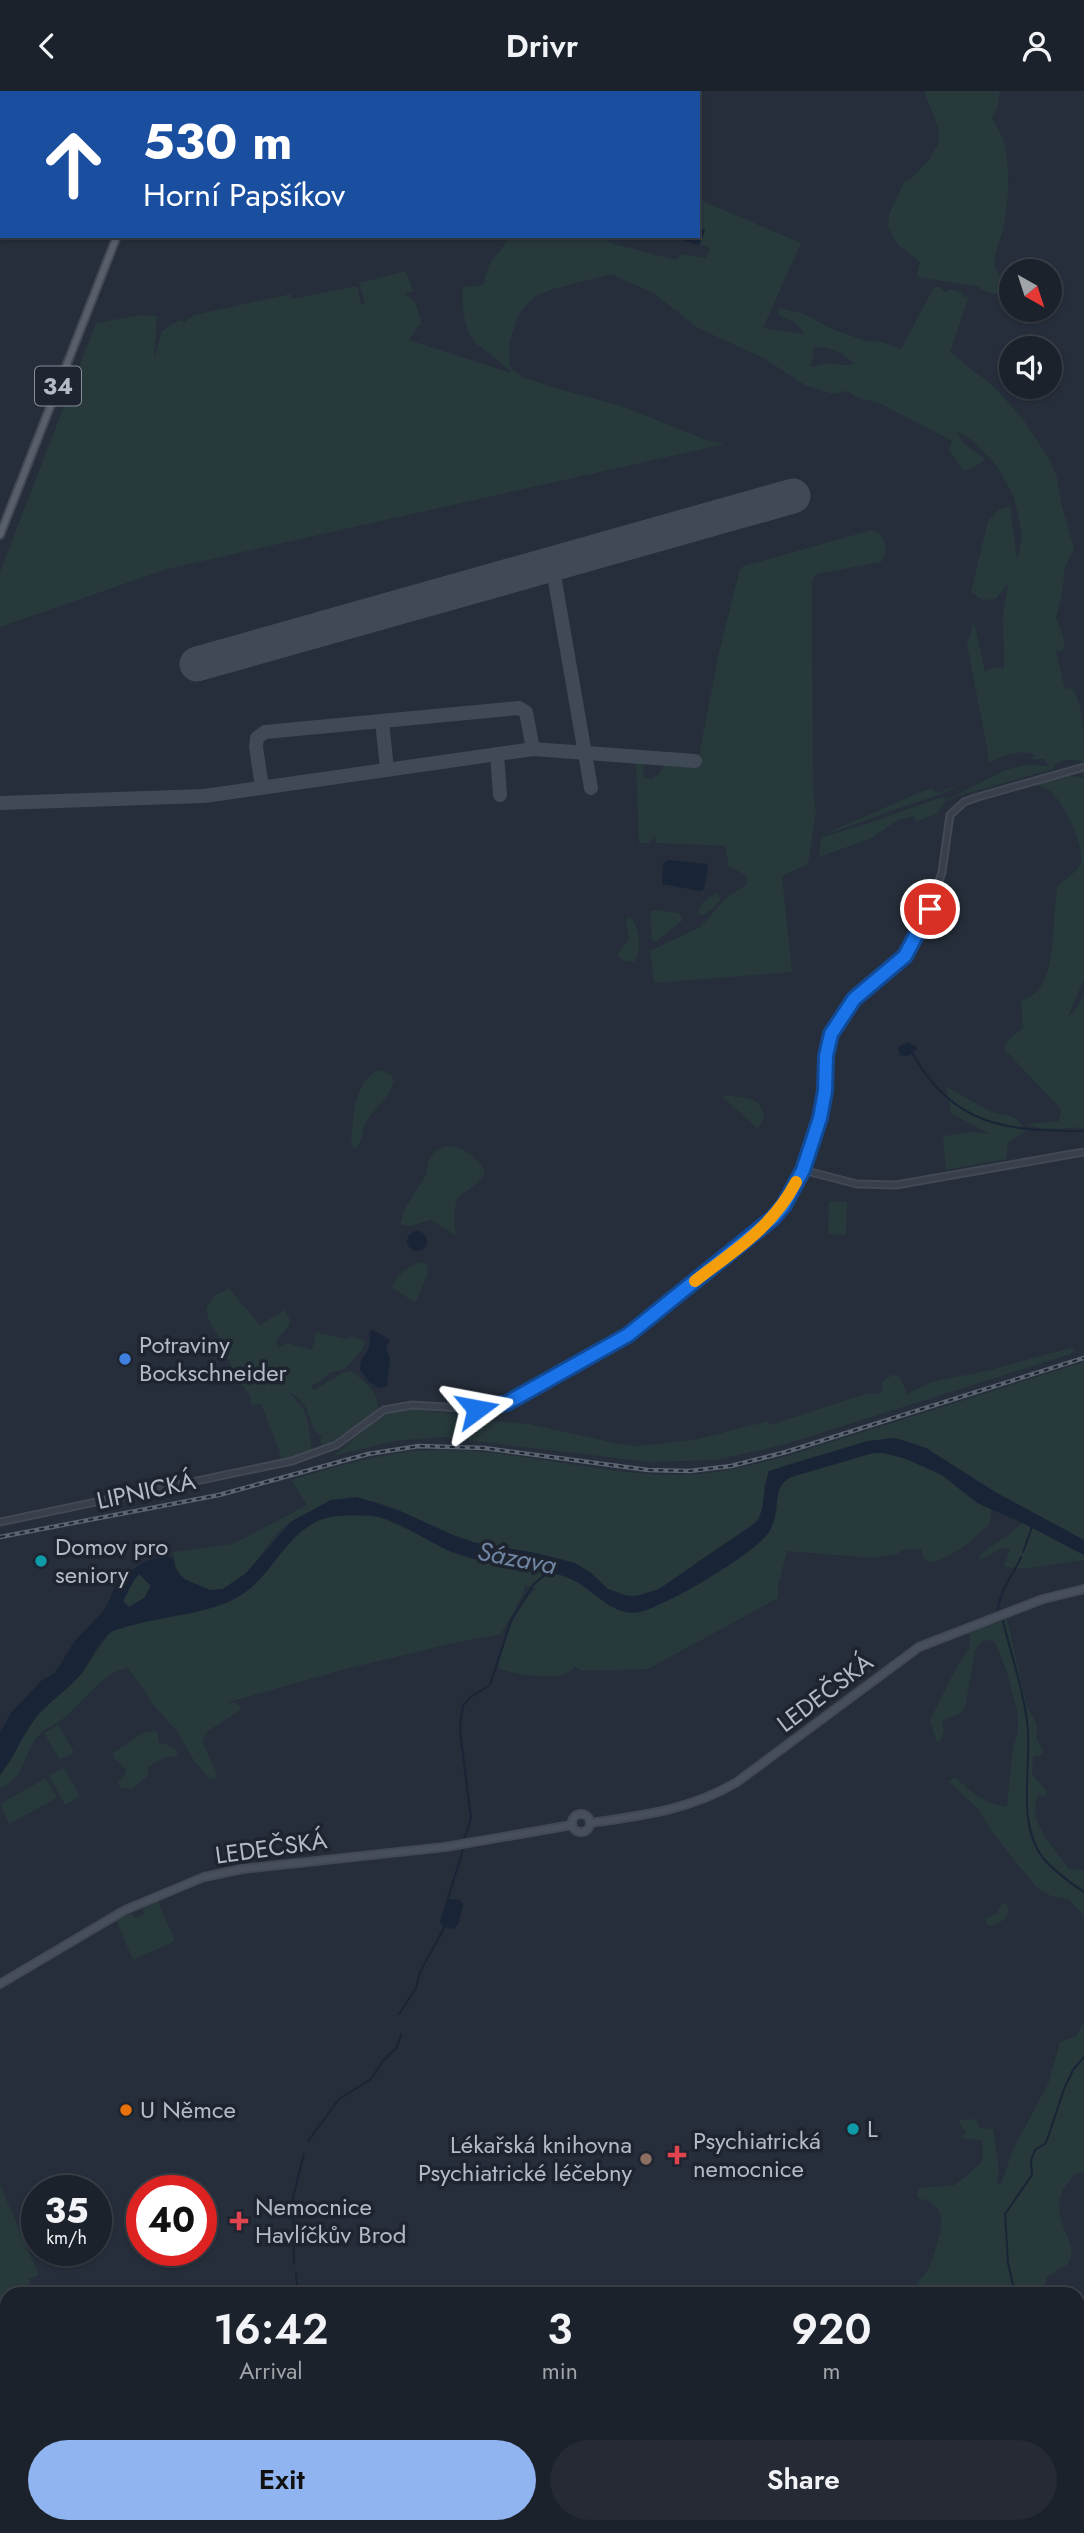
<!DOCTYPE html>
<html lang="en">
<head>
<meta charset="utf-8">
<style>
	body { margin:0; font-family:Jost,sans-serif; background:#252a34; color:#f1f3f6; height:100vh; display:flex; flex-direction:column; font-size:26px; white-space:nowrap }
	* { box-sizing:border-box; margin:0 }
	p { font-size:23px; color:#a0a4a9 }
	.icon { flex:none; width:38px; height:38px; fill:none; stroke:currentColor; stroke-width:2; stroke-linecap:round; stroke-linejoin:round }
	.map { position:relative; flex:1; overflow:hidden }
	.side { position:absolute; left:0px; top:2196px; width:1085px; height:247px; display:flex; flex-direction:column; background:#1c222c; border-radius:21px 21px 0 0; box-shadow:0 2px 5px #0004,0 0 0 2px #3a3f48 }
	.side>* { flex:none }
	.banner { position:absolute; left:0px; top:0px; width:700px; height:147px; box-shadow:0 2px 5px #0004,0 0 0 2px #3a3f48; background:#1a4fa0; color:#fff; overflow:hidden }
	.needle { width:46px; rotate:141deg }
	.tools { position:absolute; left:999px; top:168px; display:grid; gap:14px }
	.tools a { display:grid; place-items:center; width:63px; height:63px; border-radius:50%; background:#1c222c; box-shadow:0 2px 5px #0004,0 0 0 2px #3a3f48; font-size:35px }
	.speed { position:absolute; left:21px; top:2084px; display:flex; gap:14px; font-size:35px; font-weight:700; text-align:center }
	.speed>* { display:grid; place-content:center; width:91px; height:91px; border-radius:50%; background:#1c222c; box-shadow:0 2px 5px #0004,0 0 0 2px #3a3f48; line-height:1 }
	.speed small { font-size:18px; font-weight:400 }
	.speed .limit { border:10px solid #d22; background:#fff; color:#111 }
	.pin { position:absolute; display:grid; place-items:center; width:60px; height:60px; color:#fff; margin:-30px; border:4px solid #fff; border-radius:50%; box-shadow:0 2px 7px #0007 }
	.me { position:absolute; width:77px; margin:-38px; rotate:77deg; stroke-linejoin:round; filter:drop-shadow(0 0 5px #0008) }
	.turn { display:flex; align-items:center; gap:24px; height:147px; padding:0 28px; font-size:32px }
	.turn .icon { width:91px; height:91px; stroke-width:2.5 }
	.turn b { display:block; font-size:49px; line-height:60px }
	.eta { display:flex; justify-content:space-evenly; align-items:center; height:119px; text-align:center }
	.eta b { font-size:42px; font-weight:600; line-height:49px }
	.cta { display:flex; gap:14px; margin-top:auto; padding:14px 28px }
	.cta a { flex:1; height:80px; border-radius:42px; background:#90b4ef; color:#111; font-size:28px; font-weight:600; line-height:80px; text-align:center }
	.cta a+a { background:#252a34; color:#f1f3f6 }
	header { display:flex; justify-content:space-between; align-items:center; height:91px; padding:0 28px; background:#1c222c; font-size:32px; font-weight:600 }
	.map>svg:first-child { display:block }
</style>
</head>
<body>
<header><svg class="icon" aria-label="back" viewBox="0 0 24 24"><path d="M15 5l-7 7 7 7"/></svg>Drivr<svg class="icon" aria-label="person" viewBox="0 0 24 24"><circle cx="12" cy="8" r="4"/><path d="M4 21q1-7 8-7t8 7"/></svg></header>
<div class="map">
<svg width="1084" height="2442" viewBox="0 0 1084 2442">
	<rect width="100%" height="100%" fill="#252e3a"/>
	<g fill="#27393b" fill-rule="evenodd">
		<path d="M924,0h76l-2,14 -6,13c3,7 8,13 10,19 9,23 7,68 1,92 -2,12 -10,23 -8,36 0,9 10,15 16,20v13l-30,-8 -1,-3 -62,-10 -1,-2 3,-13 -22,-17 -10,-18 1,-13 15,-32 9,-5 15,-16 11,-18 -1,-16z"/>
		<path d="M698,108l103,44 -38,85 42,6 -10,-12 -17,-7 2,-7 24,6 28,15 34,12 16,1 19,7 33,-62h6l6,6 4,-4 13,4 1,4 5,-1 -19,56 43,34 30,33 25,38 9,20 4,25 13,47 -9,18 -3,27 -6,23 9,25 -3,9h-6l8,34 2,5 5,-3c13,15 13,52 13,75 -11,-2 -20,-5 -31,4v3l-99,28 -9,5 -9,12 -21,8 -1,-6 -16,4 -28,19 -51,18 2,-20c41,-10 79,-26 119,-39l8,1 57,-29 21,-5 23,1 -5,-7h-12l3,-3 -3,-3c-18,-2 -29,2 -44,10v-11l-21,-107 7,-23 11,50 10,-5 9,1 -1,-53 5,-31 -12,15 -13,1 -12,-8 17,-71 11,-12 11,-3 7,54 5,-24 -8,-39 -18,-32 -23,-24 -16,-10 5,11 23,17 -12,9 -10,3 -14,-21 3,-9 -71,-37 -25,-7 -8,-6 -15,3 -28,-9 -40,-26 -67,-31 -45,-35 -42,-19 -61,16 -17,8 -9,9 -7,11 -8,26 1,21 3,5 10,7 32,11 67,18 87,35 16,3 -558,125 -167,58v-55l96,-249 43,-8 18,1 -3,42 8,-27 17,-11 7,3 1,-4 7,-4 97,-21 1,5 65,-13 4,18 4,-1 -6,-20 47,-12 7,20 -9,3 11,7 7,23 -5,3 -8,13 102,33c-9,-12 -22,-19 -33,-28 -14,-11 -17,-42 -15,-58l20,-2 6,-20 22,-29 90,1 13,7 62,16 6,-6 23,4 5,-8 -2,-3 -8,-2 5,-15 -7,-3zM813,257c15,-2 31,4 41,16l-9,1 -17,-2 -16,4 -2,-2 3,-6z"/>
		<path d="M872,439c14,5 18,21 9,32l-64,12 -5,6 1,209 3,23 -7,47 -3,6 -24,11 10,96 -138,11 -4,-32 50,-24 26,-29 21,-14 -1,-9 -17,-8 -4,-21 -69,-3 -1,-7 -7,7h-9l-3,-80h8l-1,14 9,2 8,-6 5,-11 32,4 22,-114 20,-80 4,-6z"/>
		<path d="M1082,681h2v207l-16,38 7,-7 9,-14v132c-16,-1 -45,4 -57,-4l32,-3 2,-9 -2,-5 -55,-58 4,-9 15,-12 -2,-26c5,-4 10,-5 14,-9 23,-20 16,-80 23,-108 8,-6 19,-13 23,-22 3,-19 -17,-60 -31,-72 -4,-3 -11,-5 -15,-6 14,-11 31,-11 48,-7z"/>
		<path d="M964,692c-27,15 -56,21 -84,32 -20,8 -38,14 -58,20l101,-44 9,-2 5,4z"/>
		<path d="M716,802l5,6 -6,8 -12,8 -5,-2 4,-10z"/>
		<path d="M656,819l23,3 4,7 -28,22 -4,-4c2,-9 -2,-21 0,-27z"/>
		<path d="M629,825c11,10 14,34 5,46l-9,-1 -8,-6 12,-16 -3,-18z"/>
		<path d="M378,979l13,4 3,8c-7,19 -20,26 -29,42 -4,9 -2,19 -10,25l-4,-3c3,-26 0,-61 27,-76z"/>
		<path d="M946,995c13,7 25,15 38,22 19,11 28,0 42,23l-18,12 -2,16 -60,11 -3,-34 31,-4 15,2 -38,-21z"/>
		<path d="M725,1004c18,3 37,0 39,23l-6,11 -35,-32z"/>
		<path d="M448,1055c16,1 28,11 37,24 -3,13 -18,20 -28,28l-3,16 2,22 -25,-16 -21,6 -10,-2 4,-14 22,-35 3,-16 9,-10z"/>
		<path d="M829,1110l18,1 -1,33 -18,-1z"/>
		<path d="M419,1171l8,2 1,9 -13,30 -23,-16c3,-11 17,-21 27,-25z"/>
		<path d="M229,1197l31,37 24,-15 5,6 1,8 -14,17 2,7 9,-5 25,7 4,-18 30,7 7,-3 12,6 -4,9 -16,18 -15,4 -12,10 -6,2v3l2,2 30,-18 7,-1c14,10 28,22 27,39l-53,36 -4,-2 -1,-5 3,-2c-18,-10 -8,-32 -34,-45l14,16 5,14 4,29 -7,4 -22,6 -4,-6 1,-2 -19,-49 -10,1 -1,-10 -14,-17 -18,-43 -9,-14 -3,-13 8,-12z"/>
		<path d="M1076,1256l-5,7 -288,91 -67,15 -67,2 -206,-25 -48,4 -62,15 46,-38 18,-8 12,-2 50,7 9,6 4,-6 12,1 8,5 37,3 91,20 19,2 55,-6 74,-19 2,4 95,-31h15l3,-5 -2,-6 12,-9 7,4 8,17c19,-17 54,-18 78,-24 30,-8 60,-17 90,-24z"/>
		<path d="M1084,1271v178l-89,-48 -69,-44 -31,-10 -27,3 -85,25 -19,18c2,18 -2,33 -15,46 -14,8 -28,16 -41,25 -29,18 -61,55 -99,35 -6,-4 -10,-10 -15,-15 -12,-9 -24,-14 -38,-17 -36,-10 -74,-10 -109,-25 -14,-6 -67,-33 -78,-32 -11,2 -68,15 -77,20 -32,18 -48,89 -98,64 -15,-8 -19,-16 -21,-33l60,-8 74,-39 -16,-25c50,-14 99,-31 151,-30 79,0 156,25 235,25 38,0 73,-9 110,-19z"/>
		<path d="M873,1362c23,-1 49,11 68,22 19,10 31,26 50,34l-1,14c-18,18 -35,33 -60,40l-7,-6 -1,-8 -19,1 -6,4 -25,4 -85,-7 -9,35v12l-130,71 -66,2 -6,-4c-3,2 -6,4 -9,6 -15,7 -51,2 -67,-4l-2,-4c8,-29 15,-57 39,-77l-12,-2 -2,9 -22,39 -52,10 -107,26 -116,33h11l5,6 -35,23 -5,9 15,33 -2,4 -6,1 -16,-20 -14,-25 -22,-25 -29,-41c-25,3 -45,35 -64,50 -6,6 -16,9 -23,15 -18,16 -13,43 -41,56v-14l11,-15 13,-26 14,-19 44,-42 29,-42 48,-14 69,-14 19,-12 51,-57 21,-14 18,-5 43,2 40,18 31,17 25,8 87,15 16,8 32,24 86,-22 47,-30 32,-39 3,-27 3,-7 9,-5z"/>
		<path d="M1023,1432l61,32v5l-61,9 -19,-2 6,-19h-7l-25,13 3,-7z"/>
		<path d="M139,1483l12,12 -7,12 -15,9 -6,-6 11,-21z"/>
		<path d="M1007,1528l20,88c6,9 13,19 9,30l8,16 -4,3h-7l-1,18 15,18 -2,5 -6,-2c-15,26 17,53 29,73l16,3v44l-16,-16 -17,-3 -15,-9 -44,-55 -14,-23 -30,-28 7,-4c15,13 31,29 52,29l6,-59 5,-14v-17l-11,-44 -12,-30 -5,-2 -8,2 -6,6 -11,59 -6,7 -17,7 2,10 -4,11 -3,1 -7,-23c8,-15 30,-64 40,-71l-1,-16z"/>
		<path d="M58,1634l16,27 -14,8 -16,-27z"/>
		<path d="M157,1640l2,12 9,2 9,5v6l-14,2 -15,9v9l-17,13 -11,-2 -3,-6 5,-2 5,-9 -13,-12 -1,-5 31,-21z"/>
		<path d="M64,1677l16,28 -15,9 -16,-29z"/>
		<path d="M46,1687l11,20 -48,26 -9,-20z"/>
		<path d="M158,1810l17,40 -42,19 -17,-40 16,-7 3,5 9,-4 -2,-5z"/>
		<path d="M1002,1812l5,1c6,13 -7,20 -18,22l-3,-2 -1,-5 12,-6z"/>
		<path d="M1084,1931v150c-9,1 -12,5 -17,12 -22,28 10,57 4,74 -4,11 -18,12 -25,21l-1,8 5,7h-132l-3,-7c4,-7 9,-12 13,-18 4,-6 6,-15 8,-22 7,-20 11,-44 -16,-48l-3,-3 2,-8 35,-3 12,-9 15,-13 2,-9 -1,-14 -21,-2 5,-5 -7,-10 1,-3 13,-1 4,2 2,7 14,1 6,41 -2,13 4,1 12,-35 35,-65 12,-42 16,-6z"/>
		<path d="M0,2094l39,90 -10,4 2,5h-4l2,3 -16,7h-6v3l-7,3z"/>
		<path d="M1078,2220l6,5v174l-6,-7z"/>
	</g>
	<g fill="#192537" fill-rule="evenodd">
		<path d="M698,136l7,3 -6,15 -28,-8 27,-1z"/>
		<path d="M668,769l39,4 1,4 -4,21 -4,2 -38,-7 1,-20z"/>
		<path d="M908,951l10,6 -10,8 -8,-1 -2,-8z"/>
		<circle cx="417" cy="1150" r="10"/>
		<path d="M373,1239l17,10 -4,7 4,12 -3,27 -7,2 -11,-6 -9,-12 1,-9 8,-13 1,-17z"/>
		<path d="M895,1347l31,10 69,44 89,48v15l-61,-32 -46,-20 -35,-28 -36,-16 -22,-6h-11l-82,24c-22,12 -9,35 -22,55 -14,22 -103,74 -129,80 -24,5 -41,-16 -60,-28 -10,-7 -22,-10 -34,-12 -31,-7 -63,-8 -93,-20 -25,-9 -46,-27 -71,-34 -12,-4 -30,-3 -42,-2 -48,1 -62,54 -96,77 -31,21 -75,22 -111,32 -6,2 -14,3 -20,6 -14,8 -22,30 -31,42 -14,17 -33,28 -46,44 -14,19 -22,40 -36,58v-42l11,-20 30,-32 14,-8 19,-31 31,-33 13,-28 27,-20 22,-5 7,3 1,10 9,10 26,11 13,-1 23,-16 46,-52 39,-21 26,-3 41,13 55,25 23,8 55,9 44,11 16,10 17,16 20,7h9l22,-7 99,-68c7,-16 5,-33 11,-50l99,-30zM139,1483l12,12 -7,12 -15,9 -6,-6 11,-21z"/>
		<path d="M447,1808l12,1 4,4 -4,19 -5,6 -10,-2 -4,-5z"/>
	</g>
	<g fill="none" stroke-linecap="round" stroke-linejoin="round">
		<g stroke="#192537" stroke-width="2">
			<path d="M912,962c43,74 94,78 172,78"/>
			<path d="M1023,1461l9,-25"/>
			<path d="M998,1518c3,-23 15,-32 23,-52"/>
			<path d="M1003,1530c8,33 20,67 24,100 6,42 -12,101 16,137 12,14 26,24 41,34"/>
			<path d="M465,1746l6,-19 -11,-87 1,-13 2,-12 6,-8 21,-13 21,-64 22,-36 16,-14"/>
			<path d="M448,1807l15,-48"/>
			<path d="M399,1923l17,-26 4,-16 25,-46"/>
			<path d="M308,2050l31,-42 32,-20 11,-17 15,-15 4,-13"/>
			<path d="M294,2173l-1,-67 11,-43"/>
			<path d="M291,2203l6,-9 -1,-12"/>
			<path d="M1015,2203l-7,-31 -3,-49 27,-39 -1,-15 4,-10 11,-7 18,-54 9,-19 11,-13"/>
			<path d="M1078,2271l6,6"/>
		</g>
		<g stroke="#404956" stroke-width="14">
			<path d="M552,473l39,224"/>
			<path d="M382,630l5,48"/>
			<path d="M497,663l3,41"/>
			<path d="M262,696l-6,-40 1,-9 8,-6 254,-24 7,4 7,37"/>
			<path d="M0,712l204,-7 329,-47 162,12"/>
		</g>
		<path stroke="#404956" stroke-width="35" d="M197,573l596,-168"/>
		<defs>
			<g id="tertiary">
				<path d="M803,1079l54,14 39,1 188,-33"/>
				<path d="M0,1431l292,-61 44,-16 48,-35 28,-5 65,4 30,-5 121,-69 145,-117 11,-13 19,-35 17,-52 5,-27 1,-35 5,-22 23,-35 45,-37 11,-13 20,-40 12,-37 8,-57 14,-13 14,-5 106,-30"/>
			</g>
			<g id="secondary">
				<circle cx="581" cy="1732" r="9"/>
				<path d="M591,1732c53,-8 99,-13 146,-41l182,-135 124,-48 41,-10"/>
				<path d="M0,1893l125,-74 79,-33 38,-8 203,-22 127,-22"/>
			</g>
			<g id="primary">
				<path d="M173,2l1,-2"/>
				<path d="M0,444l117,-299"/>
				<path d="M0,2314l7,14"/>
				<path d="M78,2436l6,6"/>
			</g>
		</defs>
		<use href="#tertiary" stroke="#424954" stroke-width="9"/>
		<use href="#secondary" stroke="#424954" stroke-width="10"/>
		<use href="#primary" stroke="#424954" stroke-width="10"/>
		<use href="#tertiary" stroke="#39404b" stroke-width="5"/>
		<use href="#secondary" stroke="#474f5d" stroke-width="6"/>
		<use href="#primary" stroke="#575f6b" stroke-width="6"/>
		<defs>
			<path id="rail" d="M0,1446l219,-42 149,-41 51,-8 65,2 164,22 42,1 41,-5 55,-14 298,-94"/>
		</defs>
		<use href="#rail" stroke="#5b6471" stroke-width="4.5"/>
		<use href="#rail" stroke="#1e2530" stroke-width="2" stroke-dasharray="5" stroke-linecap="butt"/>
	</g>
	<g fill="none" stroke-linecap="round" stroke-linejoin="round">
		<defs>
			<path id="route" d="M477,1318l30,-6 121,-68 145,-117 11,-13 19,-35 17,-52 5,-27 1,-35 5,-22 23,-35 51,-43 25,-47"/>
		</defs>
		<use href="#route" stroke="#114b97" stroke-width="18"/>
		<use href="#route" stroke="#1a73e8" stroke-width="12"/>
		<path stroke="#f59e0b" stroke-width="12" d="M695,1190c40,-31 77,-53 101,-99"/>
	</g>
	<circle fill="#3f7fe0" stroke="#1e2530" stroke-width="2.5" cx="125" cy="1268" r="7"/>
	<g fill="#0f9aa8" stroke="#1e2530" stroke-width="2.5">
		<circle cx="41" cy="1470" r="7"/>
		<circle cx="853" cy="2038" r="7"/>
	</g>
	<circle fill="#e8710a" stroke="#1e2530" stroke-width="2.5" cx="126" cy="2019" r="7"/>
	<g fill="#e0444e" stroke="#1e2530" stroke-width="2.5">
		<path d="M673.5 2053.5h7v7h7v7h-7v7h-7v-7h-7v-7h7z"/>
		<path d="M235.5 2119.5h7v7h7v7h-7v7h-7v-7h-7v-7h7z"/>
	</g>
	<circle fill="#8d6e63" stroke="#1e2530" stroke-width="2.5" cx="646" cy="2068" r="7"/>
	<g text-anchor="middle" stroke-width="7" stroke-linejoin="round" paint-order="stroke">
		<rect fill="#1e2530" stroke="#878e99" stroke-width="2" x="35" y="275.5" width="46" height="39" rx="5"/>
		<g font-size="23" font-weight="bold" fill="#b4bbc6">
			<text x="58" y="303">34</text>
		</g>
		<g font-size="24" fill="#b4bbc6" stroke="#1e2530" text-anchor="start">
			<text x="139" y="1262">Potraviny<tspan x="139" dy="28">Bockschneider</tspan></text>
			<text x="55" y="1464">Domov pro<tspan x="55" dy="28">seniory</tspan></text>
			<text x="140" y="2027">U Němce</text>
			<text x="867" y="2046">L</text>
			<text x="693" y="2058">Psychiatrická<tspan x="693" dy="28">nemocnice</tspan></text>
			<text x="632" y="2062" text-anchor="end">Lékařská knihovna<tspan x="632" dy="28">Psychiatrické léčebny</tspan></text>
			<text x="255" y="2124">Nemocnice<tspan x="255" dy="28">Havlíčkův Brod</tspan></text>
		</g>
		<g font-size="24" fill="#b4bbc6" stroke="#1e2530">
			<text transform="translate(146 1400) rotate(-12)" y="8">LIPNICKÁ</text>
			<text transform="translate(825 1602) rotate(-37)" y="8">LEDEČSKÁ</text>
			<text transform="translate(271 1757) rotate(-8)" y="8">LEDEČSKÁ</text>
		</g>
		<g font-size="26" font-style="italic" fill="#7085a2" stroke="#1e2530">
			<text transform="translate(517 1467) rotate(11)" y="9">Sázava</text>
		</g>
	</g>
</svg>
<div class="tools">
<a><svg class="needle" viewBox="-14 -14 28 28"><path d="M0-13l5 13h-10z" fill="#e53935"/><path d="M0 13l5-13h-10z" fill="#a0a4a9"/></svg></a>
<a><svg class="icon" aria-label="sound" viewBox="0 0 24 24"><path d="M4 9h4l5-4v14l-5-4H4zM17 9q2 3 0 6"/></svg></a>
</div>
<div class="speed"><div>35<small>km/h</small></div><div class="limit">40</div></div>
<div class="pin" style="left:930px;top:818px;background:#d93025"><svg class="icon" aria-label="arrive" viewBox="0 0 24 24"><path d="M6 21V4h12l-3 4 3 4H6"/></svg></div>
<svg class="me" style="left:477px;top:1318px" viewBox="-20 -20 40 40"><path d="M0-17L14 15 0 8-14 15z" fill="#1a73e8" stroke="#fff" stroke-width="4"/></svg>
<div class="banner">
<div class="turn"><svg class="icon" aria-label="ahead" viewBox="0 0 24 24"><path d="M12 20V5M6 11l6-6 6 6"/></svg><div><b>530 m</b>Horní Papšíkov</div></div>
</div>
<section class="side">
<div class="eta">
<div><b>16:42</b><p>Arrival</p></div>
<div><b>3</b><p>min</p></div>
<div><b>920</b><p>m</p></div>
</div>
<div class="cta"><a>Exit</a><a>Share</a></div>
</section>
</div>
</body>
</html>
